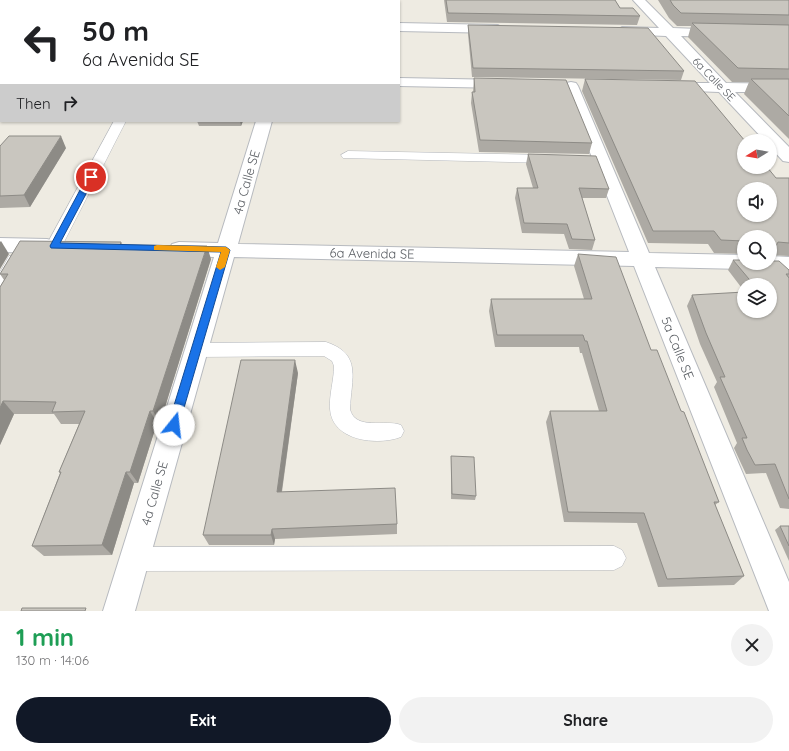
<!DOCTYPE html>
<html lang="en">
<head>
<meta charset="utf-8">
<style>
	body { margin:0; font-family:Quicksand,sans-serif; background:#f2f2f2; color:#202124; height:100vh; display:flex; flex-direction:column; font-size:15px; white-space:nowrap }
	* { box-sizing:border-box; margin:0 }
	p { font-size:13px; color:#757577 }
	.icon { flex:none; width:22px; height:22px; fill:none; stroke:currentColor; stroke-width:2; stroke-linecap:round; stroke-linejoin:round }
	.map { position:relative; height:611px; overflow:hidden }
	.sheet { display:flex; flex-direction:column; background:#fff; flex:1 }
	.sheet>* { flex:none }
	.banner { position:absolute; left:0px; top:0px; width:400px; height:122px; box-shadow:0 1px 3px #0004; background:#fff; color:#202124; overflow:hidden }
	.needle { width:26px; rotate:259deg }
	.controls { position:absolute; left:737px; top:134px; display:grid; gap:8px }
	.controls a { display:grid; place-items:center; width:40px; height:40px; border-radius:50%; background:#fff; box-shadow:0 1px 3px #0004; font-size:20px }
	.pin { position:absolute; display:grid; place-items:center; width:34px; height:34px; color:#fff; margin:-17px; border:2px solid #fff; border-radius:50%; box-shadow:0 1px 4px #0007 }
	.me { position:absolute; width:44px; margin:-22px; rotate:16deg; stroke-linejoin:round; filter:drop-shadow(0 0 3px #0008) }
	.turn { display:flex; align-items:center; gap:14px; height:84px; padding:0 16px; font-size:18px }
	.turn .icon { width:52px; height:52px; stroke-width:2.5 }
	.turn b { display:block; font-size:28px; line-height:34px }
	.then { display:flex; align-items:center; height:38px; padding:0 16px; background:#0003; gap:8px; font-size:15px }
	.round { display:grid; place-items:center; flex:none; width:42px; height:42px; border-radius:21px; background:#f2f2f2 }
	.summary { display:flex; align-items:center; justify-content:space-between; height:68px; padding:0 16px }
	h1 { font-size:24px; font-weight:700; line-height:30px; color:#1e9e55 }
	.action { display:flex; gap:8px; margin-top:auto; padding:8px 16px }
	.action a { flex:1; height:46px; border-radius:24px; background:#111827; color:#fff; font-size:16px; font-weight:700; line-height:46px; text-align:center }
	.action a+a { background:#f2f2f2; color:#202124 }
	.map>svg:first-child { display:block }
</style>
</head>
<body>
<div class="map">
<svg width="789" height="611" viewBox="0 0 789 611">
	<rect width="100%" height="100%" fill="#eeebe2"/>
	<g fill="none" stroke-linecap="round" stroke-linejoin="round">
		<defs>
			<g id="lane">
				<path d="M114,121h12l-64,125 -3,4 -5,1 -5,-1 -3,-4z"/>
				<path d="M348,151l202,4 7,4 -7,4 -207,-5 -2,-3z"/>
				<path d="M15,255l6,1 2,4 -17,30 -6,2v-20l9,-16z"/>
				<path d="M326,342c37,12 25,37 24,67 5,22 36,10 51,16l3,6 -3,6c-24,9 -69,4 -71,-28 -1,-14 4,-29 4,-43l-2,-5 -8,-5 -128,1 -6,-2 -3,-5 3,-5 6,-2z"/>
				<path d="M614,546l8,4 4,8 -4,8 -8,4 -480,1 -8,-4 -4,-8 4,-8 8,-4z"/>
			</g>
			<g id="street">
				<path d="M633,0h12l28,28 51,2 2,3 -6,4 -39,-1 45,47 63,1v8h-54l54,55v15l-6,-1 -13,-14v-6h-5l-46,-49 -54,-2 -2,-3 2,-3 5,-1h40l-44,-47 -48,-2 -2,-3 6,-4 37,1z"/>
				<path d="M399,23l99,2 6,4 -6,4 -99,-2z"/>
				<rect x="0" y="76" width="1" height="8"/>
				<path d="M399,78l105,2 5,1 2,3 -2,3 -5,1 -105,-2z"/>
				<path d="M571,82l5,1 2,3 71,167 95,2v8h26v-7l19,1v14c-11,0 -38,-4 -45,-2l-89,-2 134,315v29h-20l-135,-345 -400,-9 -99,354h-32l111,-354 -35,-1 -7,-2 -3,-5 3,-5 7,-2 39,1 38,-122h16l-34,123 391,8 -65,-166 2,-3z"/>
				<path d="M0,238l47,1 7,2 3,5 -3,5 -7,2 -47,-1z"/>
			</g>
		</defs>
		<use href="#lane" stroke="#b7babf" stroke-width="1"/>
		<use href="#street" stroke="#b7babf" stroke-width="2"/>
		<use href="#lane" fill="#fff" fill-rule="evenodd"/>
		<use href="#street" fill="#fff" fill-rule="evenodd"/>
	</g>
	<g fill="#adaaa4">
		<path d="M444,0h171l5,8 20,8 -3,9 -190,-3z"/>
		<path d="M658,0h131v139l-45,-45 5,-12h-17l-44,-45 3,-11h-14l-8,-8z"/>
		<path d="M468,25l216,46 -3,9 -209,-3 -4,-43z"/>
		<path d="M474,78l118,65 -3,11 -110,-2 -8,-49 1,-11h1z"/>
		<path d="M585,79l191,99h13v78l-18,-1 -1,1v-19h-26v17l-30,-1 -6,-9 -60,-1 -66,-152z"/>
		<path d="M197,121h46l-2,5h-42z"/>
		<path d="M0,146l66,2 -36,59 -30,1z"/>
		<path d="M528,154l81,35 -3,9h-24l13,42 -3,10 -23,-1 -5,-15 -42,-1 -7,-35 2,-10h16l-7,-24z"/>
		<path d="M121,242l2,3 88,14 -51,164h-3l-19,60h-4l-22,72 -68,1 -12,-10 28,-73 -1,-1 20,-48h-18l-7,-10h-40l-14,31v-158l4,-7 -4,-6z"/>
		<path d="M578,254l73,96 30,61 38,91 -4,3 29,71 -10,9 -76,2 -21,-64 -73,-1 -18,-100 4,-11h49l-17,-58h-2l-1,-6h-84l-6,-36 2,-12h93l-10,-33z"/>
		<path d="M733,260l56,10v239l-9,-1 -14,-35 -20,1 -7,-15 -5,-11 3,-5 -23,-56 3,-5 -17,-38 -13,-38 5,-11 52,16 26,-26h-26v6l-16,-21z"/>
		<path d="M298,373l-16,119 115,32v10l-122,5 -1,6h-65l-6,-10z"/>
		<path d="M451,456l25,40 -1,4 -24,-1z"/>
		<path d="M780,526h9v35l-14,-31z"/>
	</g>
	<g fill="#8d8b86">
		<path d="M240,121h3l-2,5z"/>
		<path d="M61,136l5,12 -36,59 -6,-12z"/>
		<path d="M1,241l8,13 -9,15v-27z"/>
		<path d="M207,246l4,13 -51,164 -7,-12z"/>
		<path d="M295,360l3,13 -18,130 -3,-11z"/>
		<path d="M3,401l11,13 -14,31v-37z"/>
		<path d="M150,411l7,12 -19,60 -8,-11z"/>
		<path d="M126,472l8,11 -22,72 -10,-10z"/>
		<path d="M272,529l3,10 -1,6 -3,-10z"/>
	</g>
	<g fill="#c9c6bf" stroke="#8d8b86" fill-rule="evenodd">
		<path d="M0,0h357v1h-356v36h-1z"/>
		<path d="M446,0h169l5,8h13l7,8 -192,-3z"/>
		<path d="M670,0h119v15l-108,-2 -8,-8z"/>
		<path d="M692,23l97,2v44l-51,-1z"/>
		<path d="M468,25l180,3 36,43 -211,-3z"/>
		<path d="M474,78l92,2 26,63 -112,-3 -8,-48h3z"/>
		<path d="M585,79l110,2 50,60h-1v26h23l9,11h13v65l-11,-1 -2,4h-6v-9h-26v4l-23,-1 -7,-9h-61zM744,189h26v26h-26z"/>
		<path d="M751,79h38v37z"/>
		<path d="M9,136h52l-37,59 -24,1v-50z"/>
		<path d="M528,154l68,2 13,33 -30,-1 16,52 -23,-1 -5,-15 -43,-1 -7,-35h21z"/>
		<path d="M20,241l101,1 -1,3 87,1 -54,165h-3l-20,61h-4l-24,73 -70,1 29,-74h-2l26,-61 -33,1 4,-10 -53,-1 -3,7v-121l8,-13h-8z"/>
		<path d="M578,254l38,3 35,93h6l24,61 3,1 35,90h-5l30,74 -77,3 -23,-66 -76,-1 -18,-101h57l-20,-70h-2l-2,-6h-86l-6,-36h101z"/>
		<path d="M733,260h11v3h26v-2h9l10,9v4h-3l3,4v221l-14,-35 -20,1 -8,-15 -5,-12h5l-27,-61h5l-19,-44 -14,-38 52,-3v19h26v-26h-16z"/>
		<path d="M241,360h54l-18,132 118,-4 2,36 -125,5 -1,6h-68z"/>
		<path d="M451,456l23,1 2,39 -24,-2z"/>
		<path d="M780,526h9v20z"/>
		<path d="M22,608h64l-1,3h-64z"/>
	</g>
	<path fill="#1a73e8" stroke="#114b97" d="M91,174l4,3 -35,66 166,4 4,3 -51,175 -2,3h-7l-2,-3 53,-173 -170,-4 -1,-2 37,-69z"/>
	<path fill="#f59e0b" d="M157,245l69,2 4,3 -5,17 -5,3 -4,-3 5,-15 -67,-2v-4z"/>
	<g text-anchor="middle" stroke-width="3" stroke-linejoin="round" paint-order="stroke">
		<g font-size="11" fill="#5a5e63" stroke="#fff">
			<text transform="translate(714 79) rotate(46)" y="4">6a Calle SE</text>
		</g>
		<g font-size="13" fill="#5a5e63" stroke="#fff">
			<text transform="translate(246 182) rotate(-74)" y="5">4a Calle SE</text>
			<text transform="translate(372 253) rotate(1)" y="5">6a Avenida SE</text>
			<text transform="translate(678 348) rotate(68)" y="5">5a Calle SE</text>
			<text transform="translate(154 493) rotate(-74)" y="5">4a Calle SE</text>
		</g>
	</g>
</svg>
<div class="controls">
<a><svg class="needle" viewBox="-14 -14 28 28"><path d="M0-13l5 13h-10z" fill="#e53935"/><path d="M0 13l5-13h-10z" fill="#757577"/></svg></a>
<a><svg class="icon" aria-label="sound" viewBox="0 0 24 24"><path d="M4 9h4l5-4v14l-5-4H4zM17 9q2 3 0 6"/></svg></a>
<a><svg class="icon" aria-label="search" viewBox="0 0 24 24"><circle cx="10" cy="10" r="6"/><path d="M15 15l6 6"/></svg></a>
<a><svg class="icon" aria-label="layers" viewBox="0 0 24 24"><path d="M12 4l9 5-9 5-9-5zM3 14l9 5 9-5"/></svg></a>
</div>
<div class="pin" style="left:91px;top:177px;background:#d93025"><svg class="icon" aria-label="arrive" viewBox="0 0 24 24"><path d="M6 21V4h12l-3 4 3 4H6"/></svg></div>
<svg class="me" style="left:174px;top:425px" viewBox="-20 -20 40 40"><circle r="19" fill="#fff"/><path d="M0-13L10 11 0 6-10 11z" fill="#1a73e8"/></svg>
<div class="banner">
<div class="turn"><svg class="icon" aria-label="left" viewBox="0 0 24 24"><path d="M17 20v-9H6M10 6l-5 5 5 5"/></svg><div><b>50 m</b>6a Avenida SE</div></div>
<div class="then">Then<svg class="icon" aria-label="right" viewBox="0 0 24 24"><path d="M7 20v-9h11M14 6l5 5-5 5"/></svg></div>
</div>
</div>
<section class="sheet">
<div class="summary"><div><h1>1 min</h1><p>130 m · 14:06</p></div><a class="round"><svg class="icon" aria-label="close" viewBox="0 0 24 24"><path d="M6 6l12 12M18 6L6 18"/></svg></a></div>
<div class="action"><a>Exit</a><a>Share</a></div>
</section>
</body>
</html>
